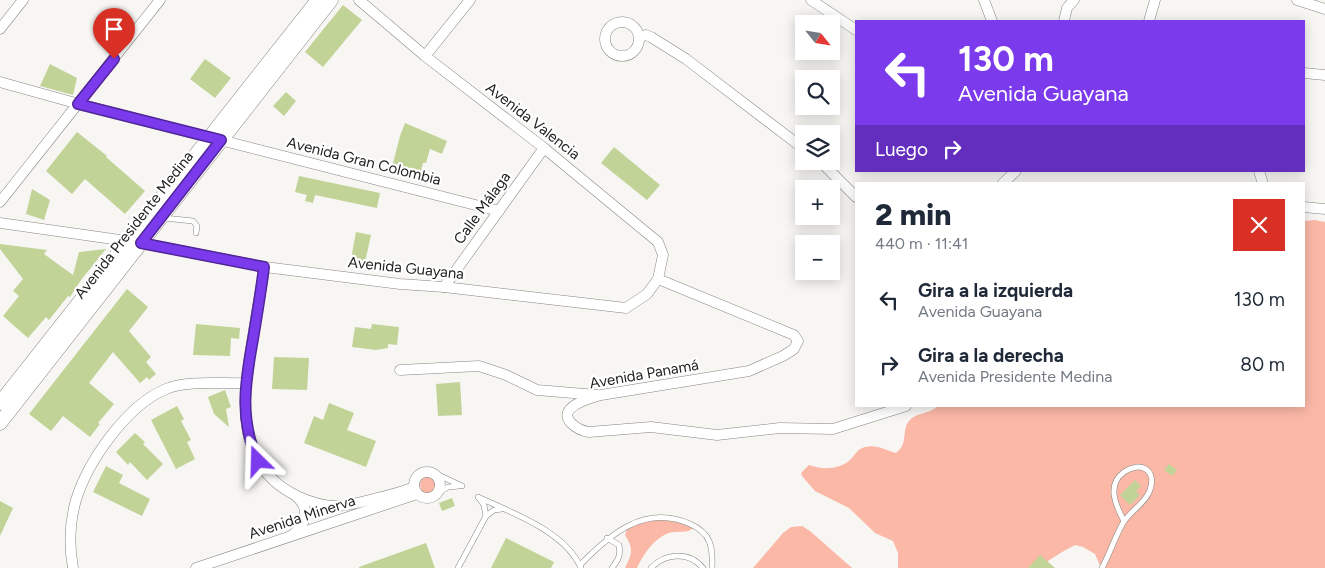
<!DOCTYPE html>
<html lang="es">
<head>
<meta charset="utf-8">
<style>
	body { margin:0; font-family:Figtree,sans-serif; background:#f6f6f7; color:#1f2937; height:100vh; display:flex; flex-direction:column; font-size:19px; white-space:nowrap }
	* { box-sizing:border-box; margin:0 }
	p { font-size:16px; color:#747a83 }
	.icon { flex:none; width:28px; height:28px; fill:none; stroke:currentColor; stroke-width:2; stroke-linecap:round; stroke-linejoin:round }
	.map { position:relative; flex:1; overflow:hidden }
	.panel { position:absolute; left:855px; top:182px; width:450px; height:225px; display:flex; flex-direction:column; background:#fff; border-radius:0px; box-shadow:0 2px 12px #0003 }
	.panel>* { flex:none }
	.hud { position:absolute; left:855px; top:20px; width:450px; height:152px; border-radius:0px; box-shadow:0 2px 12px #0003; background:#7c3aed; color:#fff; overflow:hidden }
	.needle { width:32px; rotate:120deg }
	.fabs { position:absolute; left:795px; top:15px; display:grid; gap:10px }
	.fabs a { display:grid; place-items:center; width:45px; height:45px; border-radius:0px; background:#fff; box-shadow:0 2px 12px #0003; font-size:25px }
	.pin { position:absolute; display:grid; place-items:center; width:42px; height:42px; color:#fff; margin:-51px -21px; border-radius:50% 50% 50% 0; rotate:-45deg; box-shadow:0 0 5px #0007 }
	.pin .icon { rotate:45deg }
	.me { position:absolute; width:55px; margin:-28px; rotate:338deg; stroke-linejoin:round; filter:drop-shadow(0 0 4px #0008) }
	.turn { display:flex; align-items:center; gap:18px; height:105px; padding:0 20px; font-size:22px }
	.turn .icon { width:65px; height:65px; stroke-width:2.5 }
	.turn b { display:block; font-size:35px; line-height:42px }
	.then { display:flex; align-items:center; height:48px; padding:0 20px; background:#0003; gap:10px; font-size:19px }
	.round { display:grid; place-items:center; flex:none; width:52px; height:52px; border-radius:0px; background:#f6f6f7 }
	.head { display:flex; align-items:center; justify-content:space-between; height:85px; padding:0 20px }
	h1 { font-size:30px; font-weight:800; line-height:38px }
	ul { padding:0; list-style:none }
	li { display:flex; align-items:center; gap:15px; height:65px; padding:0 20px }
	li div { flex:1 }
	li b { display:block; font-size:19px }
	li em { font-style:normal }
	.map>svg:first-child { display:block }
</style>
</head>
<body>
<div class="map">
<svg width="1325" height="568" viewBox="0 0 1325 568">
	<rect width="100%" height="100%" fill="#f8f6f3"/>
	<g fill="#fbb8a7">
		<path d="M1315,220l10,2v346h-224l-6,-14 -12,-7 -8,-2 -13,7 -25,16h-139v-15l-5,-12 -18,-8 -26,-25 -34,-17 -13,-15 -1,-3 8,-8c13,5 31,5 42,-6 5,-5 6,-10 14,-12 12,-3 20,3 31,6 13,-10 5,-22 13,-32 7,-9 21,-7 29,-15h366v-185z"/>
		<circle cx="429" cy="485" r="9"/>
		<path d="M663,516l32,10c-7,9 -16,4 -26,7 -15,5 -26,22 -32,35h-12c7,-14 9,-19 0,-33l3,-9z"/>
		<path d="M802,526l8,5 42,37h-99l30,-35 8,-6z"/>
	</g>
	<g fill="#c1d397">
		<path d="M343,5l19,15 -39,47 -18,-15z"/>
		<path d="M205,59l26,19 -16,20 -25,-19z"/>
		<path d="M50,64l27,14 -4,17 -33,-9z"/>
		<path d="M286,92l10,9 -12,15 -11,-10z"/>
		<path d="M405,123l42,18 -5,13 -12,-5 -4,14h-3l-3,11 -28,-7 8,-31z"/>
		<path d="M77,132l30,24 -1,1 39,34 -20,23 -40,-35 -13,15 -26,-23z"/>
		<path d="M614,147l46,38 -13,15 -46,-37z"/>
		<path d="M299,176l81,17 -3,15 -62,-13 -2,8 -8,-2 2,-6 -12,-3z"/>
		<path d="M32,189l18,11 -6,20 -18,-6z"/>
		<path d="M356,232l15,3 -6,27 -14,-3z"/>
		<path d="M0,244l47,6 -3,4 29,21 6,-23 27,-3 -25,31 -11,17 -2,-1 -19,24 -3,-3 -18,21 -25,-22 16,-20 -6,-5 10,-12 -23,-30z"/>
		<path d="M127,289l21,18 -19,24 22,26 -5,5 10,12 -7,6 -2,-3 -7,6 -27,-31 -24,31 25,21 -16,19 2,1 -10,13 -27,-21 -12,15 -22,-17z"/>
		<path d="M196,324l44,4 -1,11 -8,-1 -1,18 -37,-1z"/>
		<path d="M372,324l27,3 -2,18 -9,-1v4l-12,2 -24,-3 3,-20 16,2z"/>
		<path d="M274,357l35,1 -2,32 -35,-1z"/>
		<path d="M460,382l2,33 -24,1 -2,-32z"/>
		<path d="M225,390l6,17 -5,2 3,18 -15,-13 -6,-17z"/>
		<path d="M329,403l25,10 -7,17 29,11 -10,26 -62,-24 10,-27 9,4z"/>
		<path d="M177,406l7,13 -3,2 10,19 -4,2 8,17 -19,10 -25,-49z"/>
		<path d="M135,433l10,9 -2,2 20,20 -16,16 -17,-18 -2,3 -12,-13z"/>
		<path d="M1169,464l8,6 -5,6 -8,-6z"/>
		<path d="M106,466l17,9 -4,8 31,16 -8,17 -49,-24z"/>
		<path d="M1135,480l6,6 -5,5 4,4 -10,10 -10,-10z"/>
		<path d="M452,498l3,8 -13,5 -3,-8z"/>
		<path d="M0,501l13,7 -13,28z"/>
		<path d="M506,538l48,24 -3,6h-60z"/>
		<path d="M426,543l9,25h-76v-1z"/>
		<path d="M1040,555l15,13h-27z"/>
	</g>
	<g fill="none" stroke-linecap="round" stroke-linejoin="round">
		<defs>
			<g id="lane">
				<path d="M164,218l29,3 4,5 -1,7"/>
				<path d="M434,473l28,13"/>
				<path d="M436,494l12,-7 11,-1"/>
				<path d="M478,497c34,16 87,34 103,71"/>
				<path d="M479,498l5,7 2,11"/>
				<path d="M607,538l12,7c2,11 -1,15 -7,23"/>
				<path d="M580,565c30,-31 65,-61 110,-41 21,9 23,23 22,44"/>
				<path d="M458,568l28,-52 8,-6 8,-1"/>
				<path d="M651,568c14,-15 38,-17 52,0"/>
				<path d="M1102,568c8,-15 13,-31 21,-45 8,-13 22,-19 27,-33 7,-21 -10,-29 -26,-18 -18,13 -8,34 0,49"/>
			</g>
			<g id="street">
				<path d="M811,0l45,30"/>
				<path d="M984,0l8,21"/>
				<path d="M1297,0l28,9"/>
				<path d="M1064,21l3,-13 7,-8"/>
				<path d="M1149,21l6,-21"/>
				<circle cx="622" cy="39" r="17"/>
				<path d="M0,29l23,-29"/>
				<path d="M640,37l6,-2 5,2 35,22 118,90"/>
				<path d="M425,56l45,-56"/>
				<path d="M1304,73l21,2"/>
				<path d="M0,82l79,22 420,107"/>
				<path d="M820,161l36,36"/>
				<path d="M1259,171l4,13"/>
				<path d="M1002,184l14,-13"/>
				<path d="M0,202l160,-202"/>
				<path d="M1304,207l21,2"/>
				<path d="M0,223l141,20 124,24 135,17 44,3 182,21 21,-14 11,-15 5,-24 -5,-13 -114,-94 -119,-92 -66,-56"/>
				<path d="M265,267c-5,25 -9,50 -13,75 -9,57 -19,123 45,154 33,15 47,11 80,2 13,-3 25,-6 37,-11"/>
				<path d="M658,279l136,56 4,6 -4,8 -11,7 -34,15 -148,24c-10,3 -45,12 -30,28 5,5 11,8 18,9l62,-5 66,8 63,-7 53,1 73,-23"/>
				<path d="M444,287l100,-139"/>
				<path d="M400,370l79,-4 27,9 31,15 60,5"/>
				<circle cx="427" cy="485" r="13"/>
				<path d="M291,536c15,-11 20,-27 5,-40"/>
				<path d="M73,568c-4,-22 -3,-47 3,-68 12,-39 51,-95 90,-111 22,-9 55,-5 79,-6"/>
				<path d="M196,568l221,-74"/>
			</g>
			<g id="secondary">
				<path d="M0,403l318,-403"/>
				<path d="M0,423l331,-423"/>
			</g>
		</defs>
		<use href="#lane" stroke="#868582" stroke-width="6"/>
		<use href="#street" stroke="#868582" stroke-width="11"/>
		<use href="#secondary" stroke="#868582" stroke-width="15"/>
		<use href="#lane" stroke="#fff" stroke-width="5"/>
		<use href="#street" stroke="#fff" stroke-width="10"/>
		<use href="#secondary" stroke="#fff" stroke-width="14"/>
	</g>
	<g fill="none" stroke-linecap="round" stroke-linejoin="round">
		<defs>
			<path id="route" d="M114,59l-36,45 143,36 -80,103 123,24c-3,24 -7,48 -11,72 -8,44 -14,81 5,122"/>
		</defs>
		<use href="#route" stroke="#51269a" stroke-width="12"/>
		<use href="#route" stroke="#7c3aed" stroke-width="9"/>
	</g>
	<g text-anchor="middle" stroke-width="4.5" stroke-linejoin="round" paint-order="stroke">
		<g font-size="15" fill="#212120" stroke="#fff">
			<text transform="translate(533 121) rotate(38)" y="5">Avenida Valencia</text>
			<text transform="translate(364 161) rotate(14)" y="5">Avenida Gran Colombia</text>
			<text transform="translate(482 208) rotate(-54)" y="5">Calle Málaga</text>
			<text transform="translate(134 225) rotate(-52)" y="5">Avenida Presidente Medina</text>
			<text transform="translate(406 268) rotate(6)" y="5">Avenida Guayana</text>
			<text transform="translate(644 374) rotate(-10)" y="5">Avenida Panamá</text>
			<text transform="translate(302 517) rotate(-18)" y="5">Avenida Minerva</text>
		</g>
	</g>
</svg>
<div class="fabs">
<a><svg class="needle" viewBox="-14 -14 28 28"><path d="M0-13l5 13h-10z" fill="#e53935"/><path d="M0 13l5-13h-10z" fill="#747a83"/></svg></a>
<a><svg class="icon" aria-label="search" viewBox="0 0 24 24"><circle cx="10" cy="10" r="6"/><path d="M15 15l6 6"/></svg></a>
<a><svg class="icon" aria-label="layers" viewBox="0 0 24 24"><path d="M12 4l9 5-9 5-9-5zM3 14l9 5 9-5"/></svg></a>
<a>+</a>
<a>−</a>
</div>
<div class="pin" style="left:114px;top:59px;background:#d93025"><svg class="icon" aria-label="arrive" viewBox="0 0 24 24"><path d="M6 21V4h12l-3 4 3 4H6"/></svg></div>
<svg class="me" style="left:258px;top:461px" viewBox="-20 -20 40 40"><path d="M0-17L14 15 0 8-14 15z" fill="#7c3aed" stroke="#fff" stroke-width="4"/></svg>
<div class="hud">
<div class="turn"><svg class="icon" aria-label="left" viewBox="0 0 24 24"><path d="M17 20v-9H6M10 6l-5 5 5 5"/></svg><div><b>130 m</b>Avenida Guayana</div></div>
<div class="then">Luego<svg class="icon" aria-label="right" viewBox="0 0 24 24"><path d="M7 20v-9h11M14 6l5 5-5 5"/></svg></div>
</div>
<section class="panel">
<div class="head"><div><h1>2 min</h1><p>440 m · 11:41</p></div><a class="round" style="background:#d93025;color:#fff"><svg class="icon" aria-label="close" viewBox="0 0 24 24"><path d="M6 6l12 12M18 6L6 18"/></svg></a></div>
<ul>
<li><svg class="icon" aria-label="left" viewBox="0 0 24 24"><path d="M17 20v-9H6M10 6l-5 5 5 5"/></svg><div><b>Gira a la izquierda</b><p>Avenida Guayana</p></div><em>130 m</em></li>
<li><svg class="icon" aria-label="right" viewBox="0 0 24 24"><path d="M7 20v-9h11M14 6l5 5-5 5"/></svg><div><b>Gira a la derecha</b><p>Avenida Presidente Medina</p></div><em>80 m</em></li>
</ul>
</section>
</div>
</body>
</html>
